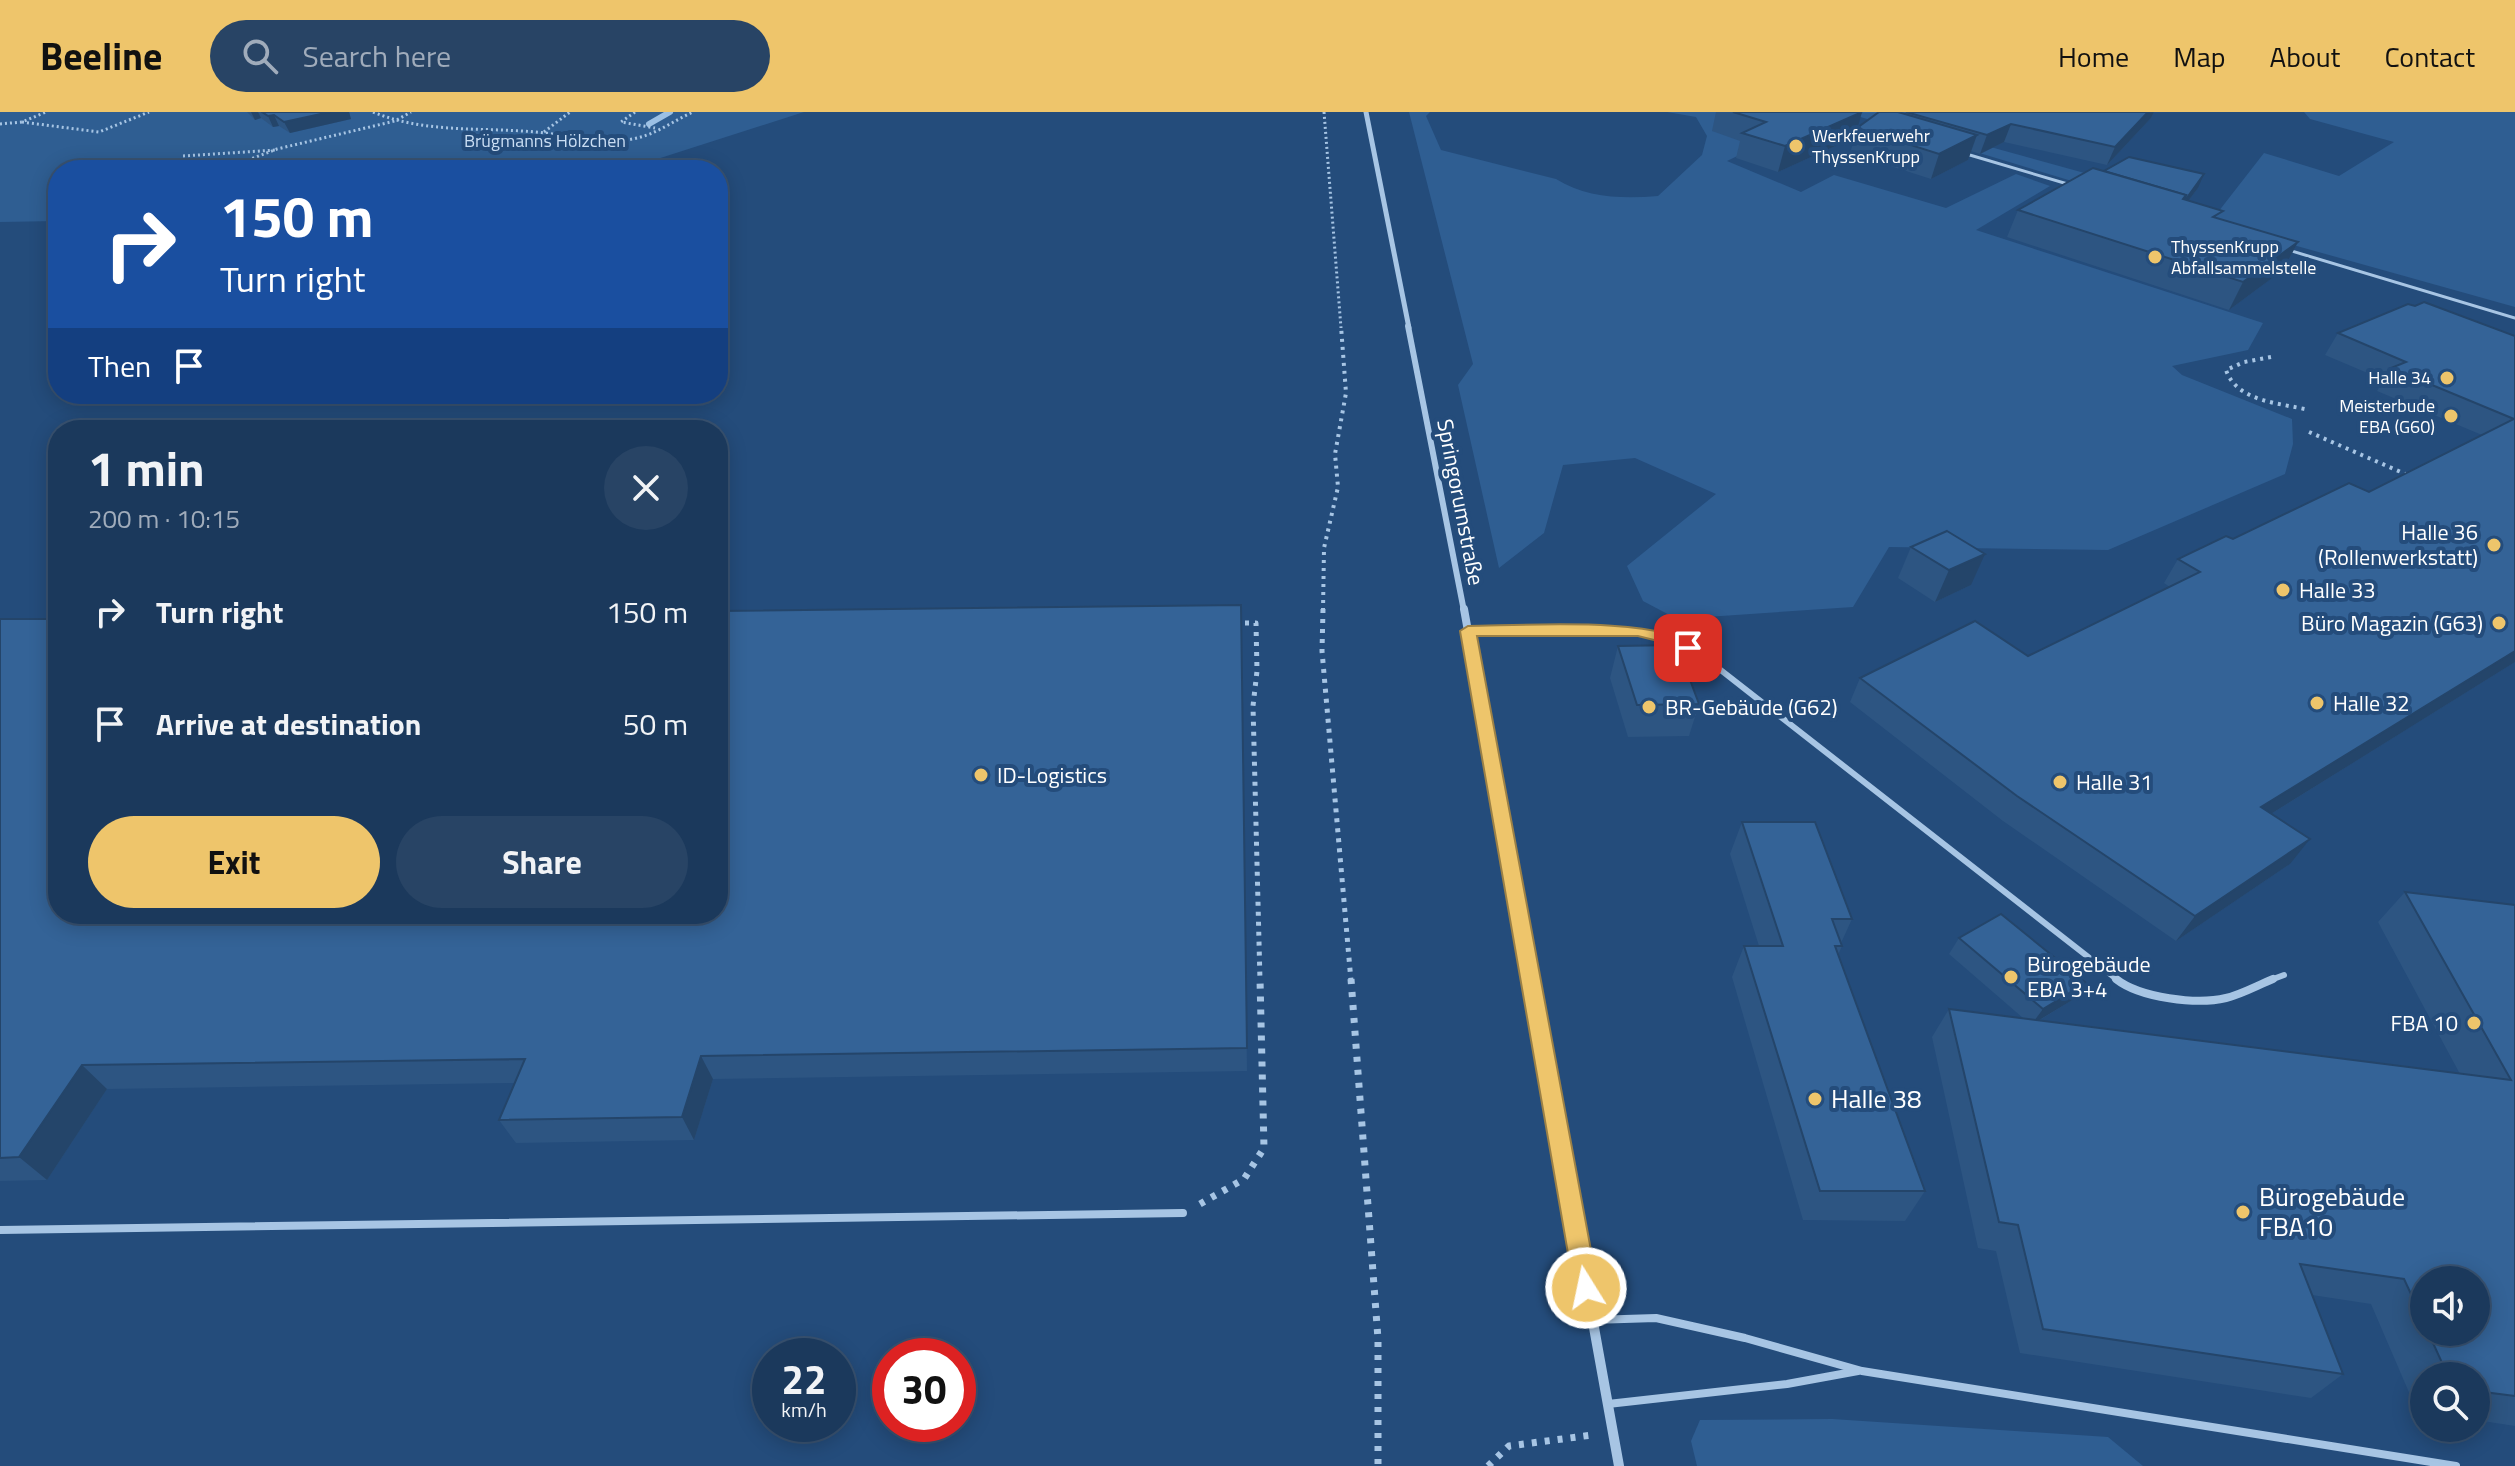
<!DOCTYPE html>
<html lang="en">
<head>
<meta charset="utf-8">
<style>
	body { margin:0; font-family:"Titillium Web",sans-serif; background:#284465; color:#f1f3f6; height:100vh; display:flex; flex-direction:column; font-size:30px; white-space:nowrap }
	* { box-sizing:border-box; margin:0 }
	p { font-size:26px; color:#a0acbb }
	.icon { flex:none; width:44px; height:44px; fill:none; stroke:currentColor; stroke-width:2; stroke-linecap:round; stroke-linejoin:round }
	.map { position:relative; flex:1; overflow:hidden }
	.drawer { position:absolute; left:48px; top:308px; width:680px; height:504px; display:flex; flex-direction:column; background:#1b395c; border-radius:32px; box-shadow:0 4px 20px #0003,0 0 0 2px #395372 }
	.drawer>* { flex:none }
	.banner { position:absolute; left:48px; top:48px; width:680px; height:244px; border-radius:32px; box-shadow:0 4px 20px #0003,0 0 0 2px #395372; background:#1a4fa0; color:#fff; overflow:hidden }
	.tools { position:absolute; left:2410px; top:1154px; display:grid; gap:16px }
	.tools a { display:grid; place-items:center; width:80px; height:80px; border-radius:50%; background:#1b395c; box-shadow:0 4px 20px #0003,0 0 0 2px #395372; font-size:40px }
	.speed { position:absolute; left:752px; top:1226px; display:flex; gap:16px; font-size:40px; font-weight:700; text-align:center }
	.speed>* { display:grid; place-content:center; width:104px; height:104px; border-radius:50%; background:#1b395c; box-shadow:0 4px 20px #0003,0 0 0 2px #395372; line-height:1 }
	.speed small { font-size:20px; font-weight:400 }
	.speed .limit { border:12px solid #d22; background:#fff; color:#111 }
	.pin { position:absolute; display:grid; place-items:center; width:68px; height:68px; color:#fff; margin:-34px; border-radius:16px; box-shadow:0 4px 12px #0006 }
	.me { position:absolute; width:88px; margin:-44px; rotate:350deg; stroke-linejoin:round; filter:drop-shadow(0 0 6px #0008) }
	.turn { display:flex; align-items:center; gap:28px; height:168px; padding:0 40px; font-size:36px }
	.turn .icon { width:104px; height:104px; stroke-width:2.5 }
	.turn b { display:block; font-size:56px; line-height:68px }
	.then { display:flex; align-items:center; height:76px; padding:0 40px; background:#0003; gap:16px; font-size:30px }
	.round { display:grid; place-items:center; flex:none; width:84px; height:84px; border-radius:42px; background:#284465 }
	.summary { display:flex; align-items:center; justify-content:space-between; height:136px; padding:0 40px }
	h1 { font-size:48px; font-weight:700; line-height:60px }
	.cta { display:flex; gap:16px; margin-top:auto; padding:16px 40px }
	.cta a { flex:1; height:92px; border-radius:48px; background:#eec56b; color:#111; font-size:32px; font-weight:700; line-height:92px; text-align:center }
	.cta a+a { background:#284465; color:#f1f3f6 }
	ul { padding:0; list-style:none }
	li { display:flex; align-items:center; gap:24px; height:112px; padding:0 40px }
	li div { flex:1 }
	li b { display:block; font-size:30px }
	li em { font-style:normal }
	header { display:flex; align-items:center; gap:48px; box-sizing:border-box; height:112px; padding:0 40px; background:#eec56b; color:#111 }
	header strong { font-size:38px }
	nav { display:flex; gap:44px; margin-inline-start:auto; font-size:28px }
	.search { width:560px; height:72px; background:#284465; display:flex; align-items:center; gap:20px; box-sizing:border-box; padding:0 28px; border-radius:44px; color:#a0acbb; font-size:30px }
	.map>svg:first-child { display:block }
</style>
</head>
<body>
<header>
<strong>Beeline</strong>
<div class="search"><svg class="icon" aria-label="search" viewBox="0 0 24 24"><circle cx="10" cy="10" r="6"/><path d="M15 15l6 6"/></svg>Search here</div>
<nav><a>Home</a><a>Map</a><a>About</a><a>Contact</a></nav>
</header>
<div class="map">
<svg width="2515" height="1354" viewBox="0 0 2515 1354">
	<rect width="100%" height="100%" fill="#244c7b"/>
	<g fill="#2f5e92">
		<path d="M0,0h804l-181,58h-565v51l-58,1z"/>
		<path d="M1409,0h21l-4,4 15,34 115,29c30,19 67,20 102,17l44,-41 5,-19 -11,-19 -29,-5h139l14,4 -93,45 74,31 33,-17 112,33 70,-34 34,12 -74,44 287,93 -15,27 -76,16 10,9 110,44 1,25 -8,30 -177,76 -219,-3 -36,60 -176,12 -34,-18 -16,-35 89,-72 -81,-36 -72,7 -19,68 -45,35 -41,-183 15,-21z"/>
		<path d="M1844,0h67l7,15 181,50 39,24z"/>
		<path d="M2304,0h211v195l-293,-82 -7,-9 49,-63 75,23 55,-34 -84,-23z"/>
		<path d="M1832,1307l276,18 35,29h-446l-6,-25 9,-21z"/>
	</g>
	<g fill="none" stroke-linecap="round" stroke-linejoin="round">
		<path stroke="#9bc0e5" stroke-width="6" d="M649,12l21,-12"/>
		<g stroke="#a7c5e4" stroke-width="3" stroke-dasharray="2 3" stroke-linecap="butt">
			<path d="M373,0c56,23 113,14 172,21 32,4 59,13 92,5 19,-4 38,-18 56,-26"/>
			<path d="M635,0l-14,10 34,6"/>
			<path d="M1324,0l17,216"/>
			<path d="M22,10l77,10 50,-20"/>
			<path d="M0,12l22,-2 24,-10"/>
			<path d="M544,20l26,-20"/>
			<path d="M183,44l93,-6"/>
			<path d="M243,50l34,-13 118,-28 16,-9"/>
		</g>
		<g stroke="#a7c5e4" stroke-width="4" stroke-dasharray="3 5" stroke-linecap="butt">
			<path d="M2271,245l-27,5 -18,8c11,32 54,33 83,40"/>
			<path d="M2309,320l101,44"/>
			<path d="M1323,499l1,-63 14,-61 -3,-33 11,-61 -5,-67"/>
		</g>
		<g stroke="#a7c5e4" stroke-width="5" stroke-dasharray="4 6" stroke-linecap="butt">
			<path d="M1323,497l-1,42 29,330"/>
			<path d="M1235,511h21l1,48 -4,35 7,275"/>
		</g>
		<g stroke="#a7c5e4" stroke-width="7" stroke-dasharray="5 8" stroke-linecap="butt">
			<path d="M1351,867l27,360v127"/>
			<path d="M1200,1092l44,-25 20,-31 -4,-169"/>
			<path d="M1488,1354l21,-20 83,-11"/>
		</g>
		<g stroke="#a7c5e4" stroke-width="3">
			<path d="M1963,41l108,32"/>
			<path d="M2285,137l230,69"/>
		</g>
		<g stroke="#a7c5e4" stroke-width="6">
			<path d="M1468,519h170l33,8 33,18 415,324"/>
			<path d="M2268,869l16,-6"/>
		</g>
		<g stroke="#a7c5e4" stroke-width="8">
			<path d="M2116,867c24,19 81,26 110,19 16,-4 32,-13 47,-19"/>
			<path d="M0,1118l1183,-17"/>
			<path d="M1592,1208l64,-2 89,20 117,33 594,95"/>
			<path d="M1608,1292l179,-20 71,-13"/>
		</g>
		<path stroke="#a7c5e4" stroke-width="5" d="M1366,0l43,216"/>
		<path stroke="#a7c5e4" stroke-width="6" d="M1408,214l56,285"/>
		<path stroke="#a7c5e4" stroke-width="8" d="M1464,497l67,372"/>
		<path stroke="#a7c5e4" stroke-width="10" d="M1531,867l88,487"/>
	</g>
	<g fill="#2d5582" fill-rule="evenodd">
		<path d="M247,0h102l2,7 -61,14 -11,-7 -6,1 -12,-9 -6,2z"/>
		<path d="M1716,0h145l-4,16 22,-16h275l-3,6 -44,47 -103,-23 -24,12 -9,-3 -3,9 -37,19 -81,-26 5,-16 -77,35 -42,-14 4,-17 -28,-10z"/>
		<path d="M2104,59l94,17 -10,13 31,18 79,23 -15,28 -54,40 -222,-73 11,-27z"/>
		<path d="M2338,221l177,3v326l-244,152 19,50 -114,77 -173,-120 -153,-119 10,-24 168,-22 142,-69 -6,-4 14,-24 191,-67 113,-57 -105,-44 7,-11 -59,-25z"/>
		<path d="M1911,435l60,38 -36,17 -37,-24z"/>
		<path d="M1241,493l6,466 -534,8 -19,61 -178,3 -17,-23 16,-37 -408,6 -60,91 -47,1v-562z"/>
		<path d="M1618,534l81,58 -10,32 -61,1 -18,-59z"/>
		<path d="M1742,710l110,97 -11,24 1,3 -4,9 87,236 -20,30 -102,-1 -71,-243 12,-31h15l-29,-92z"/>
		<path d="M2405,780l110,13v521l-39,-6v-44h-52v36l-7,-1 -46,-107 -59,-9 31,79 -32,24 -291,-45 -24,-102 -18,-3 -46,-211 17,-28 74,9 -74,-64 10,-16 127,45 -12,16 -34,21 420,54 -82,-152zM2424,1168l52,52h-52z"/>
	</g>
	<g fill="#24456a">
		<path d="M251,0h7l3,6 -6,2z"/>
		<path d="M330,0h19l2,7 -61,14 -6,-11z"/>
		<path d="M1862,0l-7,25 -77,35 7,-26z"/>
		<path d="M2148,0h6l-3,6 -44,47 8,-18z"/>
		<path d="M274,3l5,11 -6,1 -5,-11z"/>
		<path d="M2011,12l-7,18 -24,12 7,-19z"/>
		<path d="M1977,23l-9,25 -37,19 8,-25z"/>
		<path d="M2204,62l-6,14 -19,25 7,-14z"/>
		<path d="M2298,130l-15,28 -54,40 14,-28z"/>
		<path d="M1985,442l-14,31 -36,17 14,-32z"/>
		<path d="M2515,539v11l-273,170 19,-25z"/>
		<path d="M2310,727l-20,25 -114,77 19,-25z"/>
		<path d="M2086,871l-12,16 -43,26 12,-16z"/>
		<path d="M701,944l12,23 -19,61 -12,-23z"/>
		<path d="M82,953l25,24 -60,91 -28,-23z"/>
	</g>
	<g fill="#346397" stroke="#24456a" stroke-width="2">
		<path d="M262,0h68l-46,10 -10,-7 -6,1z"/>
		<path d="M1733,0h129l-77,34 -43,-13 24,-11z"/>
		<path d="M1879,0h19l79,23 -38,19 -82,-26z"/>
		<path d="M1906,0h242l-33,35 -104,-23 -24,11z"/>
		<path d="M2129,45l75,17 -18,25h-2l2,-4 -82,-24z"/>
		<path d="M2093,56l93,27 -3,4 40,12 -10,6 85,25 -55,40 -225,-72z"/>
		<path d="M2424,190l91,34v315l-254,156 49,32 -115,77 -178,-120 -157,-118 115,-57 53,35 172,-84 -22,-13 48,-23 7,3 116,-56 20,9 145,-73 -123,-51 15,-6 -68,-29 70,-29 7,2z"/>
		<path d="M1947,419l38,23 -36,16 -38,-23z"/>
		<path d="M1241,493l6,443 -546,8 -19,61 -183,3 26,-61 -443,6 -63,92 -19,1v-539h58v295h660v-303z"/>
		<path d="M1677,533l22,59 -62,1 -19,-59z"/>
		<path d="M1742,710h73l37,97h-20l10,27h-7l90,245h-105l-76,-245h39z"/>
		<path d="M2405,780l110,13v491l-39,-5v-15h-28l-20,-44h48v-52h-52v42l-20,-43 -104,-15 43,110 -300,-45 -25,-104 -19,-3 -50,-213 562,71z"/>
		<path d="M2001,802l85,69 -43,26 -84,-71z"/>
	</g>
	<path fill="#eec56b" stroke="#9b8046" stroke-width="2" d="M1468,514c47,0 198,-11 228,22l-8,5 -22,-10 -28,-7h-161l121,652 -3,9 -9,3 -9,-3 -3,-9 -114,-657z"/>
	<g fill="#eec56b" stroke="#244c7b" stroke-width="3">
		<circle cx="1796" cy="34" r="8"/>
		<circle cx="2155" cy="145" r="8"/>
		<circle cx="2447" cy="266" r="8"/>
		<circle cx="2451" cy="304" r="8"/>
		<circle cx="2494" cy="433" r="8"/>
		<circle cx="2283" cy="478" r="8"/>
		<circle cx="2499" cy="511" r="8"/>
		<circle cx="2317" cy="591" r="8"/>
		<circle cx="1649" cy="595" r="8"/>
		<circle cx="981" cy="663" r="8"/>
		<circle cx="2060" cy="670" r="8"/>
		<circle cx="2011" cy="865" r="8"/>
		<circle cx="2474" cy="911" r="8"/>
		<circle cx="1815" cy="987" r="8"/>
		<circle cx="2243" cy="1100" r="8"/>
	</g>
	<g text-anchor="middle" stroke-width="8" stroke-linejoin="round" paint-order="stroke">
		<g font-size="18" fill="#fff" stroke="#244c7b" text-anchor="start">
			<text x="1812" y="30">Werkfeuerwehr<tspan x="1812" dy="21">ThyssenKrupp</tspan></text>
			<text x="2171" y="141">ThyssenKrupp<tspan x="2171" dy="21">Abfallsammelstelle</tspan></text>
			<text x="2431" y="272" text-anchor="end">Halle 34</text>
			<text x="2435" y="300" text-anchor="end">Meisterbude<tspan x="2435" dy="21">EBA (G60)</tspan></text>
		</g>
		<g font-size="18" fill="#cadef4" stroke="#244c7b">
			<text x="545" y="35">Brügmanns Hölzchen</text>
		</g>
		<g font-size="22" fill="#fff" stroke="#244c7b">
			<text transform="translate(1461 390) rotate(79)" y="8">Springorumstraße</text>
		</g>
		<g font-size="22" fill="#fff" stroke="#244c7b" text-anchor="start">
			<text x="2478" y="428" text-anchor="end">Halle 36<tspan x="2478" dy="25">(Rollenwerkstatt)</tspan></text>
			<text x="2299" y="486">Halle 33</text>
			<text x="2483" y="519" text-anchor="end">Büro Magazin (G63)</text>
			<text x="2333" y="599">Halle 32</text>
			<text x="1665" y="603">BR-Gebäude (G62)</text>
			<text x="997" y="671">ID-Logistics</text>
			<text x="2076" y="678">Halle 31</text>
			<text x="2027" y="860">Bürogebäude<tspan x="2027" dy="25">EBA 3+4</tspan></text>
			<text x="2458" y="919" text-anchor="end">FBA 10</text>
		</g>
		<g font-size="26" fill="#fff" stroke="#244c7b" text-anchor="start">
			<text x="1831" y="996">Halle 38</text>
			<text x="2259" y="1094">Bürogebäude<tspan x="2259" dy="30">FBA10</tspan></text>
		</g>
	</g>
</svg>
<div class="tools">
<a><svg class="icon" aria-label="sound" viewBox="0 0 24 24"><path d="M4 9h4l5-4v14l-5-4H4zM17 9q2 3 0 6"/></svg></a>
<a><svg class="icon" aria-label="search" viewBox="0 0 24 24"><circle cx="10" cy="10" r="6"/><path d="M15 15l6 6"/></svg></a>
</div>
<div class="speed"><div>22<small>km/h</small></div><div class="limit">30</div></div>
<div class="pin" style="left:1688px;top:536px;background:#d93025"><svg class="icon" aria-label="arrive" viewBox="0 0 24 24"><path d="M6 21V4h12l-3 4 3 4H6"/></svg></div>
<svg class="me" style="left:1586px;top:1176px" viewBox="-20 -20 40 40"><circle r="17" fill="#eec56b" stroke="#fff" stroke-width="3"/><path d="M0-11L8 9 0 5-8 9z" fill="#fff"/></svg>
<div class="banner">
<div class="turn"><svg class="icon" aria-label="right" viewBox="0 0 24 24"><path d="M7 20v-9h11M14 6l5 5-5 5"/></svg><div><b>150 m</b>Turn right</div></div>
<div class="then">Then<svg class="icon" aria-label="arrive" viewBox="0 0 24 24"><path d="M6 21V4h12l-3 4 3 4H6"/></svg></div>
</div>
<section class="drawer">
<div class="summary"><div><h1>1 min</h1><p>200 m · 10:15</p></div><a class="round"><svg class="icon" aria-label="close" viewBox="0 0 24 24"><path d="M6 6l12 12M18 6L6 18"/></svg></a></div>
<ul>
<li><svg class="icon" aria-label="right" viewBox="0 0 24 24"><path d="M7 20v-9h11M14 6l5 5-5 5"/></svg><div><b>Turn right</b></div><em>150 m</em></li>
<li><svg class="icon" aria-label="arrive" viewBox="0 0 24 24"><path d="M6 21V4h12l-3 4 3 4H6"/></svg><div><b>Arrive at destination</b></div><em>50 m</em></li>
</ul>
<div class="cta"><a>Exit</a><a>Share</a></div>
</section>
</div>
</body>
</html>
